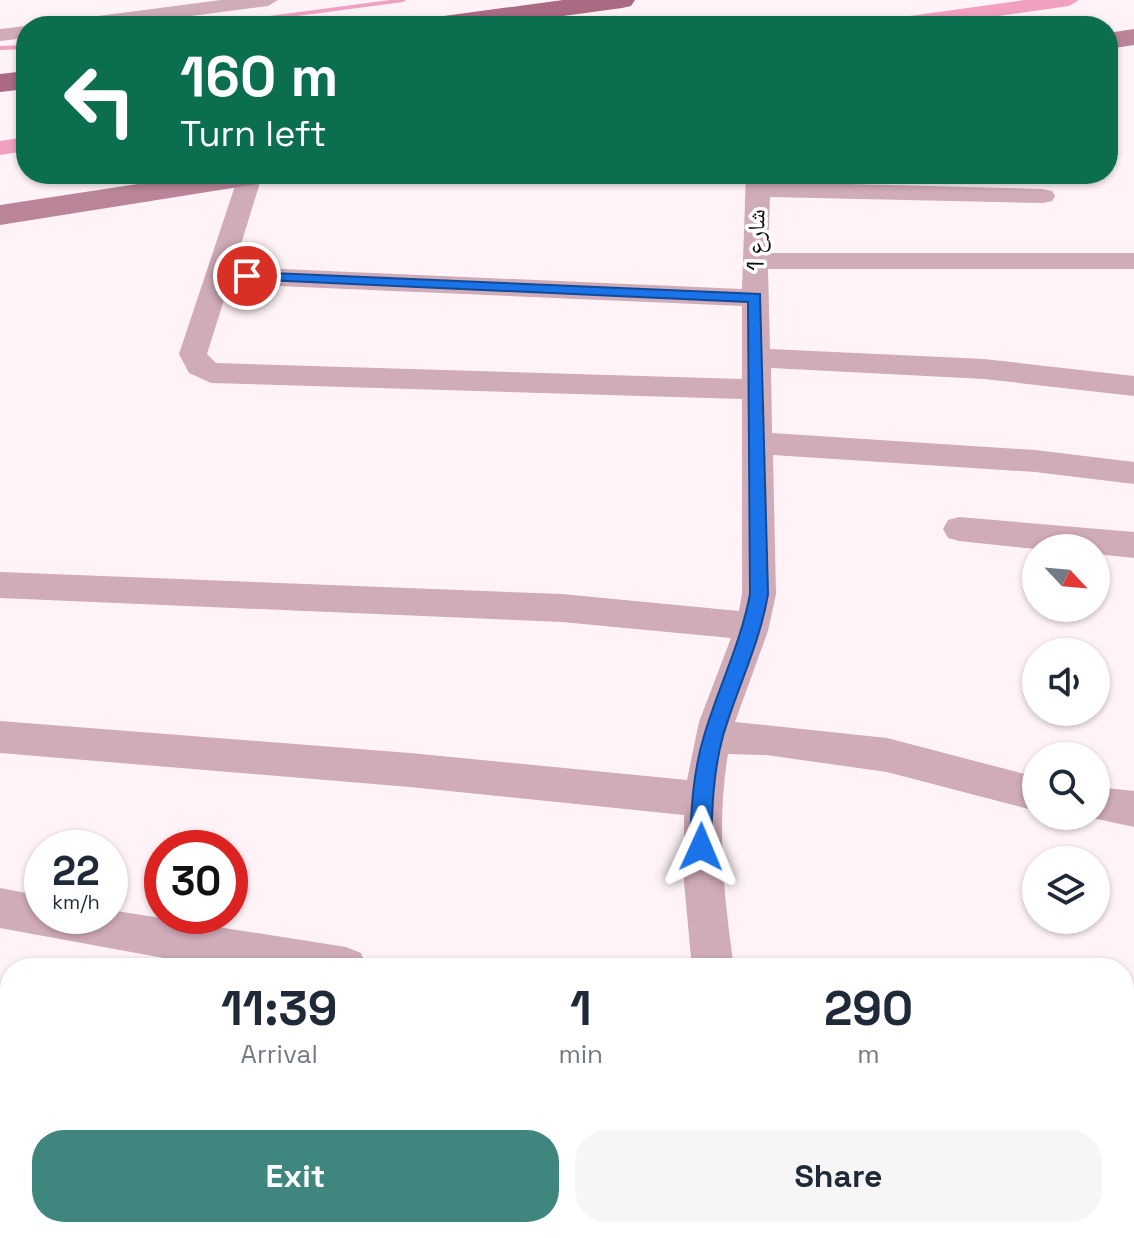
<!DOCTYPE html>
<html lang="en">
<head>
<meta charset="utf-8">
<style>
	body { margin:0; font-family:"Space Grotesk","Noto Naskh Arabic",sans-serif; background:#f6f6f7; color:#1f2937; height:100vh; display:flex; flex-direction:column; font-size:30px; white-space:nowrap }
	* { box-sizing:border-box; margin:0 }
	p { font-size:26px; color:#747a83 }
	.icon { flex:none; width:44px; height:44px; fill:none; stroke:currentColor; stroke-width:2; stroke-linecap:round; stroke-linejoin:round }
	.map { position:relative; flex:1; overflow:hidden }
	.drawer { position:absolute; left:0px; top:958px; width:1134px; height:280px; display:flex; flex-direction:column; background:#fff; border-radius:32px 32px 0 0; box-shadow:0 2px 6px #0004 }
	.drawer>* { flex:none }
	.top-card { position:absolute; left:16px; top:16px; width:1102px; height:168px; border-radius:32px; box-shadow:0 2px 6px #0004; background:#0b6e4f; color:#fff; overflow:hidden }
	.needle { width:52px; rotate:116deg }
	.buttons { position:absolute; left:1022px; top:534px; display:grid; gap:16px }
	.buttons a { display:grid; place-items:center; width:88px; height:88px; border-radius:50%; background:#fff; box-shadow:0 2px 6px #0004; font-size:40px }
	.speed { position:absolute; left:24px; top:830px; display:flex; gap:16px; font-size:40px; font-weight:700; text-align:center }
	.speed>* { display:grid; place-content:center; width:104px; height:104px; border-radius:50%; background:#fff; box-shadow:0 2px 6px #0004; line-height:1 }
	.speed small { font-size:20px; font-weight:400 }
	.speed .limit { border:12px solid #d22; background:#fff; color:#111 }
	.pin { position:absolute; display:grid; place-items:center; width:68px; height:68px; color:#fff; margin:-34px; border:4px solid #fff; border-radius:50%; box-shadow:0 2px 8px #0007 }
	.me { position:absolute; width:88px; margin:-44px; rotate:1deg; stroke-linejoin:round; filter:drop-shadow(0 0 6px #0008) }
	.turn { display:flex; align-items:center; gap:28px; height:168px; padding:0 32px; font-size:36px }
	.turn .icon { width:104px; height:104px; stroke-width:2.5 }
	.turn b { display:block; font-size:56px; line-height:68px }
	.eta { display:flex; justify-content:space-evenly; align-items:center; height:136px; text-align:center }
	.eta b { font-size:48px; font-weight:600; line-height:56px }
	.button { display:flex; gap:16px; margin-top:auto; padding:16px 32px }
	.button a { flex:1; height:92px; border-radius:32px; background:#3f867f; color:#fff; font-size:32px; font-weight:600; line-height:92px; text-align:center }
	.button a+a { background:#f6f6f7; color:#1f2937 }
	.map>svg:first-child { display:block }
</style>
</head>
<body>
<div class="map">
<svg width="1134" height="1238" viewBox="0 0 1134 1238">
	<rect width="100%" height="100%" fill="#fff3f7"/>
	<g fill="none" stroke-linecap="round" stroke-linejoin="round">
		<g fill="#f1a0bf" fill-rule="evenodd">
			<path d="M390,0h16l-3,2 -180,24h-17l3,-2z"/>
			<path d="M26,45v4l-26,1v-4z"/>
		</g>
		<g fill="#f1a0bf" fill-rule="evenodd">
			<path d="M1025,0h54l-10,6 -143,20h-55l10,-6z"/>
			<path d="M26,137v14l-26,4v-14z"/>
		</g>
		<g fill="#d0abb8" fill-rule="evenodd">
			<path d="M221,0h57l-10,6 -153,20h-58l10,-6z"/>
			<path d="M26,26v12l-26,3v-12z"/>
			<path d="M239,174l23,2 -28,91 508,22 4,-115h24v8l273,7 9,2 3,5 -3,5 -9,2 -273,-6 -2,56h366v16h-366l2,80 214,10 150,17v20l-150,-17 -213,-11 1,65 263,17 99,12v22l-99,-12 -262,-17 3,139 -8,37 -33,91 152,16 149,39v34l-149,-39 -121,-17 -38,-1c-12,71 -4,143 6,214h-42l-8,-86v-67l-274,-28 -410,-34v-32l410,32 277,27 12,-58 32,-84 -169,-16 -562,-24v-26l562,22 177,17 3,-17v-195l-531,-16 -22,-10 -10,-19zM229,284l513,22v73l-526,-16 -9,-9z"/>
			<path d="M959,517l175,15v26l-38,-4v-6l-60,1 -77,-8 -11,-3 -5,-9 5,-9z"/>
			<path d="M1096,787l38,4v36l-51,-11h13z"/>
			<path d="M0,888l42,8v20h68v-6l236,37 15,6 6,15h-149l-218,-40z"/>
			<path d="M0,1071l10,2v44l-10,-2z"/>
			<rect x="1124" y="1163" width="10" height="46"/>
			<path d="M580,1228h89l4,10h-89z"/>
			<path d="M718,1228h48l1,10h-48z"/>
		</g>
		<g fill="#bb8599" fill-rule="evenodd">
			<path d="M1134,29v16l-26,4v-16z"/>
			<path d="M203,174h77l-5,7 -11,2 -264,42v-20z"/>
		</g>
		<g fill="#ab6a83" fill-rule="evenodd">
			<path d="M563,0h72l-4,6 -9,2 -133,18h-74l4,-6 10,-2z"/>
			<path d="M26,71v18l-26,3v-18z"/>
		</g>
	</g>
	<path fill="#1a73e8" stroke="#114b97" stroke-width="2" d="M247,272l513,22 8,300c-8,49 -31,94 -45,142 -10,36 -11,74 -12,111l-3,7 -7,3 -8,-3 -3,-7c1,-37 3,-75 14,-111 14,-48 37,-93 46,-142l-2,-292 -506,-23v-6z"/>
	<g text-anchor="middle" stroke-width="7" stroke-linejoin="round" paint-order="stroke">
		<g font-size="24" fill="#140e10" stroke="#fff">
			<text transform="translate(756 240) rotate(-89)" y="8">شارع 1</text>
		</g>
	</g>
</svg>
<div class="buttons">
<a><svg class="needle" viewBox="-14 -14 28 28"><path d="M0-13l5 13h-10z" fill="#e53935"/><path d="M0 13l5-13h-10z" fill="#747a83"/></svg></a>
<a><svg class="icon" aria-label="sound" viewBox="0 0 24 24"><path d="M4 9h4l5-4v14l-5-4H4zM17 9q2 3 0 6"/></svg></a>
<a><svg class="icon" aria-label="search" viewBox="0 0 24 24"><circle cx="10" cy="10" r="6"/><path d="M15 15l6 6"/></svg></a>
<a><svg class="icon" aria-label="layers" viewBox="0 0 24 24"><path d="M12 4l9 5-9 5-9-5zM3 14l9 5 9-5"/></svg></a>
</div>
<div class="speed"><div>22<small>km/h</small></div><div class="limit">30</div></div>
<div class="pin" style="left:247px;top:276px;background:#d93025"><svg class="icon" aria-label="arrive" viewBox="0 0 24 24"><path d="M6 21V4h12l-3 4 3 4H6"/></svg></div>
<svg class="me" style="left:701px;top:847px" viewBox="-20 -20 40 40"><path d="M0-17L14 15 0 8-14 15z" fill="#1a73e8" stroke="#fff" stroke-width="4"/></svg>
<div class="top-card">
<div class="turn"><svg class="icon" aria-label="left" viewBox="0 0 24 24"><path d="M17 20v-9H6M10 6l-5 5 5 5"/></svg><div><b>160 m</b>Turn left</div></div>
</div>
<section class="drawer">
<div class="eta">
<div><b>11:39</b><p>Arrival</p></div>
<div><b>1</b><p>min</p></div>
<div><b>290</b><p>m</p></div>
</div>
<div class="button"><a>Exit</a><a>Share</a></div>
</section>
</div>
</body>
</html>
